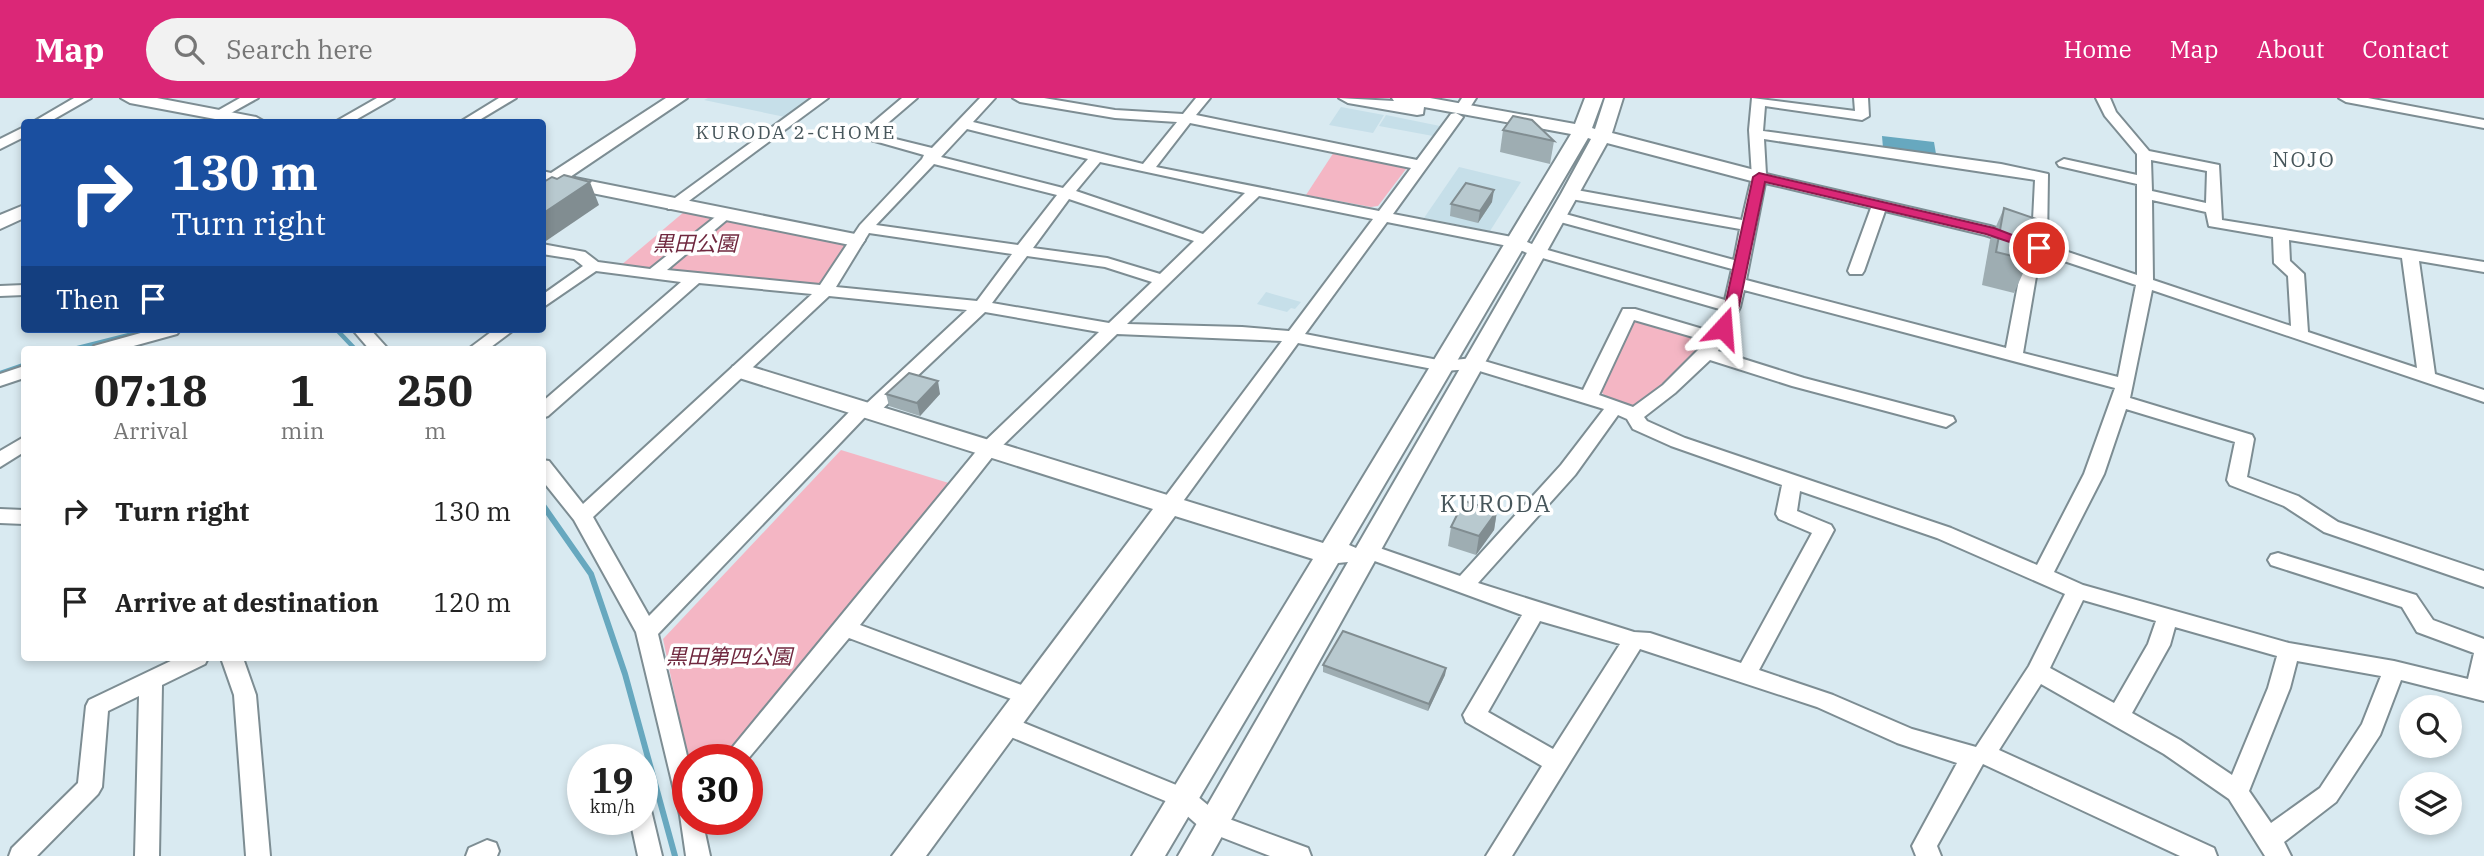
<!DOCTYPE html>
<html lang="en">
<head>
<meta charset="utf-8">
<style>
	body { margin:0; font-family:"IBM Plex Serif","Noto Sans JP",serif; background:#f2f2f2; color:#222; height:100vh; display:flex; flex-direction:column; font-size:26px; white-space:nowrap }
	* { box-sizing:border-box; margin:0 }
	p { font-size:23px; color:#767676 }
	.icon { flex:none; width:38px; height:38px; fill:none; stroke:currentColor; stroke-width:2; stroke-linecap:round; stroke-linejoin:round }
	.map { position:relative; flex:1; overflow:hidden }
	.panel { position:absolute; left:21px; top:248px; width:525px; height:315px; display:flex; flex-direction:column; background:#fff; border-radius:7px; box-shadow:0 4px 10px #0003 }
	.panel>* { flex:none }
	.banner { position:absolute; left:21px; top:21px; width:525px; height:214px; border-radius:7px; box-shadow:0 4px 10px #0003; background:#1a4fa0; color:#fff; overflow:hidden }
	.buttons { position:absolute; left:2399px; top:597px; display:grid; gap:14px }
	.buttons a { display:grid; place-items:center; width:63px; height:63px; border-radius:50%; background:#fff; box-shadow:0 4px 10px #0003; font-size:35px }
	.speed { position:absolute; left:567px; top:646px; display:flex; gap:14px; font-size:35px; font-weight:700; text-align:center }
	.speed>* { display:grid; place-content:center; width:91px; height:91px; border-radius:50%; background:#fff; box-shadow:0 4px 10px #0003; line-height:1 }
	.speed small { font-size:18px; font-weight:400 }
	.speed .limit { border:10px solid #d22; background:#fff; color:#111 }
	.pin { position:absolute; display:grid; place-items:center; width:60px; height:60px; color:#fff; margin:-30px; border:4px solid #fff; border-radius:50%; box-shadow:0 2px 7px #0007 }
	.me { position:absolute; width:77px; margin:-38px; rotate:19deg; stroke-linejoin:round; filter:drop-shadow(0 0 5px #0008) }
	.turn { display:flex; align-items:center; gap:24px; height:147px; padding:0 35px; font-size:32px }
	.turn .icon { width:91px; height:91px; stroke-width:2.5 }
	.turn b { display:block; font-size:49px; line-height:60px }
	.then { display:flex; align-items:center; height:66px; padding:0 35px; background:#0003; gap:14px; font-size:26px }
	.eta { display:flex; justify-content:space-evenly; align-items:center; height:119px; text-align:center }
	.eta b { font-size:42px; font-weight:700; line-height:49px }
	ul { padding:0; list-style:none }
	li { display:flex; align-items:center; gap:21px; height:91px; padding:0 35px }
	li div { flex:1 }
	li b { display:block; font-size:26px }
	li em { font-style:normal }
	header { display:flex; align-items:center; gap:42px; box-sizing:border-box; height:98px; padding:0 35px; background:#db2777; color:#fff }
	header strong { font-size:33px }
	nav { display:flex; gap:38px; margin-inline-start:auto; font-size:24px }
	.search { width:490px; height:63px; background:#f2f2f2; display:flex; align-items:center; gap:18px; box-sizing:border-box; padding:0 24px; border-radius:38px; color:#767676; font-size:26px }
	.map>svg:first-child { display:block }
</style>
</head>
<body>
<header>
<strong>Map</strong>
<div class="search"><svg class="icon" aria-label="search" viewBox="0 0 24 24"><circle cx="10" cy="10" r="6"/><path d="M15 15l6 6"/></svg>Search here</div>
<nav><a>Home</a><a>Map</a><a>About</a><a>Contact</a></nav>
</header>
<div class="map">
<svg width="2484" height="758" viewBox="0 0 2484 758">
	<rect width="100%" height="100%" fill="#d9eaf1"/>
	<g fill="#c6dfe9">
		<path d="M708,0h103l-26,19 -81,-17z"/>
		<path d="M1341,9l43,8 -11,18 -44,-8z"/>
		<path d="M1386,17l54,11 -7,10 -54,-10z"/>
		<path d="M1459,69l62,15 -31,49 -66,-13z"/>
		<path d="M1266,194l35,10 -6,7 -4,-1 -4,4 -30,-8z"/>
	</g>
	<g fill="#f4b6c4">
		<path d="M1334,54l69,14 3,3 -28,37 -7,1 -65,-12z"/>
		<path d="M684,114l164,29 -26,43 -202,-18z"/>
		<path d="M1639,220l71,23 -43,47 -29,18 -11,-1 -23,-10 -4,-5 31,-70z"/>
		<path d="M841,352l111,34 -230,275h-34l-25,-120z"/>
	</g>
	<path fill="#67a8bf" d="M1882,38l52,6 2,12 -53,-6z"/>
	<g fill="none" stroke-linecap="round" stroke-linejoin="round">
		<g stroke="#67a8bf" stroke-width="4.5">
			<path d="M336,231l20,21"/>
			<path d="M70,252l83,-21"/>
			<path d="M0,275l24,-8"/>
		</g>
		<path stroke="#67a8bf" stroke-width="6" d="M542,406l49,70 34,100 50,182"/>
		<defs>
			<g id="minor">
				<path d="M74,0h17l-42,24h-16z"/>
				<path d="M240,0h18l-36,20 -12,-3z"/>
				<path d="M377,0h17l-42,24h-17z"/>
				<path d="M499,0h17l-40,24h-16z"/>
				<path d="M812,0h16l-150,111h-10v-6z"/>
				<path d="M902,0h15l-42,36 57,14 48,-50h15l-22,24 170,42 34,-42 -62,-4 -95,-16 -7,-4h31l71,12 68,4 13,-16h14l-14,17 221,45 34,-46 5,-1 7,4 -70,97 124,24 27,11 181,51 7,-31 -179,-49 -3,-3 8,-5 176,48 6,-31 -169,-30 -8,-5 8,-5 171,31 10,-43 -3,-47 3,-32 103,13 -1,-13h14l1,18 -7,4 -97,-14 -2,25 238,33 47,10 -1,71 90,30v-91l-78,-18 -2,-3 7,-4 73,16v-21l-32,-38 -9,-18h14l6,14 33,39 70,14 3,55 262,42v10l-65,-11 16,113 49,16v12l-332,-112 -22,108 122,37 2,4 -7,38 51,19 40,26 146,49v16l-160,-55 -40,-26 -54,-21 -3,-5 8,-38 -109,-33 -22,65 -50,98 29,13 206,58 105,18 74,18 6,-26 -57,-21 -15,-25 -131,-42 -3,-5 3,-5 7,-2 138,42 17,25 51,19v62l-83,-21 -21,55 -44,67 -52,40 7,14h-26l-36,-57 -65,-45 -123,-70 -42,66 215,98 3,8h-37l-197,-92 -46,82 4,10h-25l-4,-10 45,-83 -60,-20 -80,-36 -177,-58 -128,207h-26l56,-90 -76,-44 -3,-7 59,-100 -161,-59 -3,-5 3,-5 7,-2 92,32 101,-111 43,-56 -131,-40 -30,2 -145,-28 -122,168h-14l-3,-5 3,-5 120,-160 -165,-7 -120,117 -137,174 175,65 3,6 -3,6 -8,3 -8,-3 -170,-64 -102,122h-25l261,-317 116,-111 -114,-20 -109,103 -10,1 -208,218 30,126v59h14l8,37h-24l-6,-41 -44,-183 -62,-112 -32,-40v-20l7,1 34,43 229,-210 -113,-11 -151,133 -6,2v-16l139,-120 -85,-11 -54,37v-13l41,-29 -9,-7 -32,-5v-10l43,8 13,10 52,7 74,-59 5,2v6l-62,52 153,15 40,-60 62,-66 2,-4 -67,-19zM1190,25l221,45 -32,43 -223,-44zM967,31l121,30 -25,29 -122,-31zM1764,41l271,41 -3,60 -42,-14 -224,-52zM2151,62l56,11 -1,32 -54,-12zM1100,64l145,31 -42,41 -127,-43zM934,66l123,31 -39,50 -142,-20zM1765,85l106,25 -23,63 2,3h12l2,-3 21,-60 100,24 40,13 -19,100 -260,-68zM1259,98l114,23 -84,112 -47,-4 -115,-3zM1069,101l125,42 -34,33 -53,-16 -74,-10zM2152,102l54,12 3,14 64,11 1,26 14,13 3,50 -138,-46zM1387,124l126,25 19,8 191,55 -10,22 -78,-23h-12l-40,81 -109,-32 -31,3 -138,-27zM869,135l143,21 -35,47 -141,-14zM2289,142l113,18 15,110 -109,-36 -4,-58 -14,-13zM2040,155l96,32 -18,92 -95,-24zM1027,158l78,11 47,15 -43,41 -117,-20zM1744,192l371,98 -31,86 -47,91 -86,-37 -266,-90 -38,-17 -3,-4 31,-24 35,-33 82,26 154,41 9,-6 -2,-4 -149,-39 -86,-27 22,-44zM829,198l138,14 -101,94 -10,1 -207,211 -56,-99zM1634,222l73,21 -44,44 -30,22 -34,-12zM1618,317l9,4 6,10 38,17 111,39 -6,29 3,5 33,14 -71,130 -91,-30 -16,-1 -156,-49 97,-108zM1800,393l137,47 128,56 -36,72 -53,81 -64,-18 -79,-34 -74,-25 75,-140 -3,-5 -34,-14zM2083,502l73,21 -8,23 -34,59 -64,-35zM1540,523l80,23 -67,105 -65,-37zM2175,529l102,29 -9,32 -36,87 -52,-35 -48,-27 38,-68zM2297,563l84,15 -19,48 -42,64 -49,35 -22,-32 41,-103z"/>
				<path d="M1462,0h14l-9,14 -5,1 -7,-4z"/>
				<path d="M2339,0h29l116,22v8l-138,-26z"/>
				<path d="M24,29v10l-24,12v-10z"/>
				<path d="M24,187v10l-24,1v-10z"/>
				<path d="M155,231l25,1 -3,4 -58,16h-28l3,-4z"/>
				<path d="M352,231h18l19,21h-19z"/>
				<path d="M495,231h20l-28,21h-20z"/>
				<path d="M24,268v12l-24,8v-12z"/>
				<path d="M24,339v15l-24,15v-16z"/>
				<path d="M0,411l24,1v14l-24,-1z"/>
				<path d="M177,560h31l-3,6 -43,21 -3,171h-24l4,-160 -31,15 -6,76 -4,7 -61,62h-28l3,-8 66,-65 8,-77 3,-6z"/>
				<path d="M221,560h22l13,37 14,161h-24l-12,-161z"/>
				<path d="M1007,618l184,75 30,25 87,32 3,8h-41l-67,-26 -28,-25 -176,-73 -3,-7 3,-7z"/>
				<path d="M642,709l9,3 11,46h-24l-8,-37h12z"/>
				<path d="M487,742l9,3 3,8 -2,5h-31l3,-8z"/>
			</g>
			<g id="tertiary">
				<path d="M121,0h36l99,19 9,5h-34l-101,-19z"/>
				<path d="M666,0h21l-117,79 285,57 7,2 3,4 -3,4 -7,2 -298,-60 -15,3v-18l9,2z"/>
				<path d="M1339,0l55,3 -2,-3h38l145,26 10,-26h18l-11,30 3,1 10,-31h18l-11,35 154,40 2,4 -9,6 -152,-40 -396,713h-33l170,-294 -10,1 -173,293h-33l181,-297 -138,-43 -249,340h-34l261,-347 -420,-133 -3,-5 3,-5h16l574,177 248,-409 -147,-27 -1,7 -6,1 -69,-12zM1588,40l3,1 -30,55 -205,354 -7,-3z"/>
				<path d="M24,107v13l-24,11v-14z"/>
			</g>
		</defs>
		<use href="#minor" stroke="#7d8d93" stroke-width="4"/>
		<use href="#tertiary" stroke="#7d8d93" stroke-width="4"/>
		<use href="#minor" fill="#fff" fill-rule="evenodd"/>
		<use href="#tertiary" fill="#fff" fill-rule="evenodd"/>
	</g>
	<g fill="#9eadb2">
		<path d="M1503,32l51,11 -4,23 -50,-12z"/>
		<path d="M1492,104l-14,21 -28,-7 1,-12z"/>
		<path d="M2004,110l25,52 -15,33 -32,-8 8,-45z"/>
		<path d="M886,296h54l-20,22 -31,-10z"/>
		<path d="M1497,413l-3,19 -18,25 -28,-9 3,-19z"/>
		<path d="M1323,567l123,3 -1,7 -17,36 -105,-39z"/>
	</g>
	<g fill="#818d91">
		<path d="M590,84l9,23 -53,36 -4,-7v-20z"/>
		<path d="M1494,92l-2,12 -14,21 2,-12z"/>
		<path d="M938,283l2,13 -20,22 -3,-13z"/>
		<path d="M1497,413l-3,19 -18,25 3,-19z"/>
		<path d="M1446,570l-1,7 -17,36 1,-7z"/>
	</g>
	<g fill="#b8c9cf" stroke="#818d91" stroke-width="2">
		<path d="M1513,18l19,4 22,21 -51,-11z"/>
		<path d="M564,77l26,7 -48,32v-31l10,-6 5,2z"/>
		<path d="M1466,85l28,7 -14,21 -29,-7z"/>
		<path d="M2004,110l32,11 -7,41 -33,-8z"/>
		<path d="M909,275l29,8 -21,22 -31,-9z"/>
		<path d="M1464,403l33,10 -18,25 -28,-9z"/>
		<path d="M1343,533l103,37 -17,36 -106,-39z"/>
	</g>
	<path fill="#db2777" stroke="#8e194d" stroke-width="2" d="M1759,75l235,55 52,20 -7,4 -53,-18 -221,-52 -26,124 -11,25h-10l-2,-3 9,-22 28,-129z"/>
	<g text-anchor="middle" stroke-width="7" stroke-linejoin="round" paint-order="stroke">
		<g font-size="19" letter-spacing="2" fill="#47565b" stroke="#fff">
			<text x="796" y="41">KURODA 2-CHOME</text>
		</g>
		<g font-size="21" letter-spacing="2" fill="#47565b" stroke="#fff">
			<text x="2304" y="69">NOJO</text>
		</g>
		<g font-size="21" font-style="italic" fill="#70283f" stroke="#fff">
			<text x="695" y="153">黒田公園</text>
			<text x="729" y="566">黒田第四公園</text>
		</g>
		<g font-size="24" letter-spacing="2" fill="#47565b" stroke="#fff">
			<text x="1496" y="414">KURODA</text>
		</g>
	</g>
</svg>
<div class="buttons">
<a><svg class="icon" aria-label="search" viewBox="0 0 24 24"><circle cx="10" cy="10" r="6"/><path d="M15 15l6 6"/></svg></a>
<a><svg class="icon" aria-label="layers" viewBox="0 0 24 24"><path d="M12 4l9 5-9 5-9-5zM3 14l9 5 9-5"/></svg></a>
</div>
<div class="speed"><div>19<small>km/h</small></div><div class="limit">30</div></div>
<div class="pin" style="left:2039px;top:150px;background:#d93025"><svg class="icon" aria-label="arrive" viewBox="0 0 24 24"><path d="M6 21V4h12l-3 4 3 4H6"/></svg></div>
<svg class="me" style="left:1723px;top:230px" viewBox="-20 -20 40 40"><path d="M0-17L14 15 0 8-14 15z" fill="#db2777" stroke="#fff" stroke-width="4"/></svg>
<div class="banner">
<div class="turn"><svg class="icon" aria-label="right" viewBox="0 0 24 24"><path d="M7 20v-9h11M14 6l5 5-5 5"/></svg><div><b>130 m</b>Turn right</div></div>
<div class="then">Then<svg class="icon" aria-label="arrive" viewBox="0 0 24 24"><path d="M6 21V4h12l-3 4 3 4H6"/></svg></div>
</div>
<section class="panel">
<div class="eta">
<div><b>07:18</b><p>Arrival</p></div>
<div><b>1</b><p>min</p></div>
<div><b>250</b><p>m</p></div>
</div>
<ul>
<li><svg class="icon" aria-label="right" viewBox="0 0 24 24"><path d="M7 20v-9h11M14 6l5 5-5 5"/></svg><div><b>Turn right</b></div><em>130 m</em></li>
<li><svg class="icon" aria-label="arrive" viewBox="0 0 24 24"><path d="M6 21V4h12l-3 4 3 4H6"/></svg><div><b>Arrive at destination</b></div><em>120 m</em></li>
</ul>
</section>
</div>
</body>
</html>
